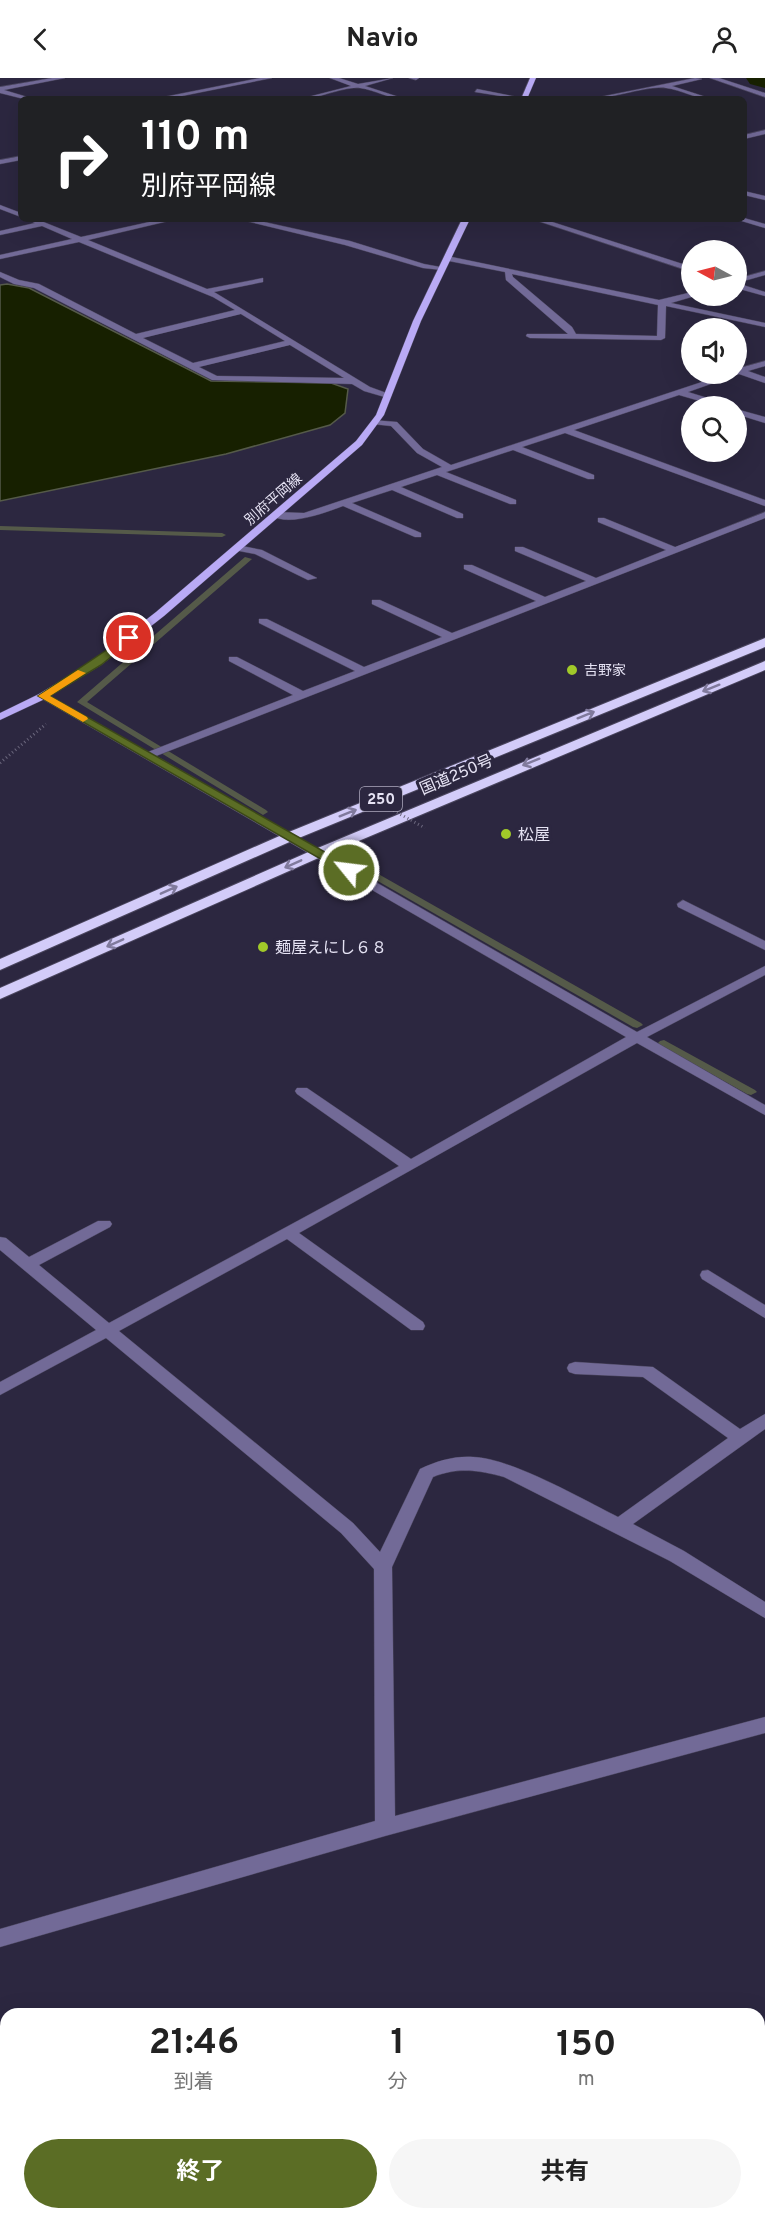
<!DOCTYPE html>
<html lang="ja">
<head>
<meta charset="utf-8">
<style>
	body { margin:0; font-family:Overpass,"Noto Sans JP",sans-serif; background:#f6f6f6; color:#222; height:100vh; display:flex; flex-direction:column; font-size:22px; white-space:nowrap }
	* { box-sizing:border-box; margin:0 }
	p { font-size:20px; color:#767676 }
	.icon { flex:none; width:33px; height:33px; fill:none; stroke:currentColor; stroke-width:2; stroke-linecap:round; stroke-linejoin:round }
	.map { position:relative; flex:1; overflow:hidden }
	.panel { position:absolute; left:0px; top:1930px; width:765px; height:212px; display:flex; flex-direction:column; background:#fff; border-radius:18px 18px 0 0; box-shadow:0 6px 24px #0002 }
	.panel>* { flex:none }
	.guide { position:absolute; left:18px; top:18px; width:729px; height:126px; border-radius:9px; box-shadow:0 6px 24px #0002; background:#202124; color:#fff; overflow:hidden }
	.needle { width:39px; rotate:277deg }
	.controls { position:absolute; left:681px; top:162px; display:grid; gap:12px }
	.controls a { display:grid; place-items:center; width:66px; height:66px; border-radius:50%; background:#fff; box-shadow:0 6px 24px #0002; font-size:30px }
	.pin { position:absolute; display:grid; place-items:center; width:51px; height:51px; color:#fff; margin:-26px; border:3px solid #fff; border-radius:50%; box-shadow:0 2px 6px #0007 }
	.me { position:absolute; width:66px; margin:-33px; rotate:299deg; stroke-linejoin:round; filter:drop-shadow(0 0 4px #0008) }
	.turn { display:flex; align-items:center; gap:21px; height:126px; padding:0 24px; font-size:27px }
	.turn .icon { width:78px; height:78px; stroke-width:2.5 }
	.turn b { display:block; font-size:42px; line-height:51px }
	.eta { display:flex; justify-content:space-evenly; align-items:center; height:102px; text-align:center }
	.eta b { font-size:36px; font-weight:700; line-height:42px }
	.button { display:flex; gap:12px; margin-top:auto; padding:12px 24px }
	.button a { flex:1; height:69px; border-radius:36px; background:#5b6d25; color:#fff; font-size:24px; font-weight:700; line-height:69px; text-align:center }
	.button a+a { background:#f6f6f6; color:#222 }
	header { display:flex; justify-content:space-between; align-items:center; height:78px; padding:0 24px; background:#fff; font-size:27px; font-weight:700 }
	.map>svg:first-child { display:block }
</style>
</head>
<body>
<header><svg class="icon" aria-label="back" viewBox="0 0 24 24"><path d="M15 5l-7 7 7 7"/></svg>Navio<svg class="icon" aria-label="person" viewBox="0 0 24 24"><circle cx="12" cy="8" r="4"/><path d="M4 21q1-7 8-7t8 7"/></svg></header>
<div class="map">
<svg width="765" height="2141" viewBox="0 0 765 2141">
	<rect width="100%" height="100%" fill="#2c2740"/>
	<path fill="#172000" stroke="#555a49" stroke-width="1.5" d="M7,206l22,4 182,93 120,2 17,6 -3,24 -15,12 -104,29 -226,47v-216z"/>
	<g fill="none" stroke-linecap="round" stroke-linejoin="round">
		<g fill="#555a49" fill-rule="evenodd">
			<path d="M0,448l222,7 4,2 -4,2 -222,-7z"/>
			<path d="M245,479l7,2 -165,143 179,108 2,2 -5,3 -186,-113z"/>
			<path d="M366,789l275,156 2,2 -6,3 -4,-1 -271,-155 -1,-2z"/>
			<path d="M664,962l91,50 2,2 -6,3 -4,-1 -87,-49 -2,-2 2,-2z"/>
		</g>
		<path fill="#172000" fill-rule="evenodd" d="M746,0h19v10l-15,-4z"/>
		<defs>
			<g id="minor">
				<path d="M52,0h13l-61,12 30,9h-10l-24,-6v-6z"/>
				<path d="M260,0h12l-105,21h-13z"/>
				<path d="M330,0h9l19,6 35,-6 -28,8 40,13c-16,0 -30,-9 -45,-11 -15,-2 -42,11 -60,11l51,-13z"/>
				<path d="M409,0h10l-3,2z"/>
				<path d="M695,0l7,1 -30,7 40,13c-17,0 -30,-9 -46,-11 -18,-3 -54,11 -76,11z"/>
				<path d="M710,0h9l46,15v4z"/>
				<path d="M477,11l40,8 3,2 -45,-7z"/>
				<path d="M765,52v4l-21,5v-4z"/>
				<path d="M21,78v4l-21,4v-4z"/>
				<path d="M744,113l21,5v4l-21,-5z"/>
				<path d="M0,127l21,8v4l-21,-8z"/>
				<path d="M744,140l21,6v4l-30,-9z"/>
				<path d="M26,141h10l45,18 82,-18h14l-89,21 119,49 56,-11v4l-49,10 156,95 22,8 -4,3 -24,-7 -12,-7 -140,-4 -178,-92 -20,-4 -14,-7v-5l19,8 20,4 97,50 99,-24 -22,-13 -134,-55 -79,17v-4l72,-16 -30,-13 -42,9v-4l35,-8zM241,236l44,27 -92,22 -50,-25zM290,267l54,33 -127,-2 -18,-9z"/>
				<path d="M238,141h13l99,22 74,23 22,4 -4,2 -19,-2 -78,-23z"/>
				<path d="M532,141h11l149,48v5z"/>
				<path d="M447,178l212,44 33,-8v4h3l-24,7 94,20v4l-99,-21 -1,32 -4,2 -131,-2 -4,-2 1,-2h41l-62,-54 -1,-8 -61,-12zM512,196l146,31 -1,31 -81,-2 -4,-7 -59,-50z"/>
				<path d="M765,193v4l-28,8 28,9v4l-29,-8v-9z"/>
				<path d="M765,283v5l-17,5 17,6v6l-26,-9 -51,18 39,12 1,2h-11l-38,-11 -105,35 191,70v6l-200,-73 -43,14 72,28v4h-6l-75,-29 -67,22 70,28v4h-6l-73,-29 -36,12 62,27v4h-6l-65,-28 -40,13 69,30v4h-6l-72,-31c-19,7 -55,21 -73,9l5,-3 29,1 138,-46 -25,-14 -26,-27 -19,-2v-4l25,2 26,27 28,16 275,-91h10v-5z"/>
				<path d="M736,331l29,8v6l-29,-9z"/>
				<path d="M765,434v6l-609,238 481,276 128,-66v9l-118,62 118,68v10l-128,-72 -338,190 124,89 2,4 -2,4h-12l-124,-91 -168,92 234,192 27,29 40,-83c17,-8 34,-13 53,-12 38,1 109,42 145,60l110,-79 -85,-61 -68,-3 -6,-2 -2,-4 2,-4 6,-2 78,5 87,62 25,-15v15l-132,95 51,27 81,51v16l-95,-57 -166,-84c-26,-7 -46,-10 -71,0l-41,90 3,249 370,-99v16l-380,103 -385,111v-18l375,-108 -1,-252 -33,-36 -235,-195 -106,57v-13l96,-52 -96,-80v-13l6,1 23,19 69,-36h12l2,3 -2,3 -71,38 70,58 290,-157 -102,-72 -2,-3 2,-3h10l104,71 215,-122 -589,-341 2,-2h8l101,58 145,-57 -64,-34v-4h8l66,34 52,-20 -96,-48v-4h8l97,48 78,-30 -70,-33v-4h8l72,33 84,-32 -72,-32v-4h8l73,32 41,-16 -71,-30v-4h8l73,31 70,-28 -68,-28v-4h6l71,29z"/>
				<path d="M237,467l25,5 55,28 -9,2 -53,-26 -21,-4 -2,-2z"/>
				<path d="M683,822l82,41v9l-87,-43 -1,-3z"/>
				<path d="M708,1192l57,35v13l-63,-39 -2,-4 2,-4z"/>
			</g>
			<g id="major">
				<path d="M530,0h6l-9,21h-6z"/>
				<path d="M462,141h8l-49,102 -37,94 -22,30 -198,171 -63,49 -54,33 -47,22v-7l39,-19 54,-33 63,-49 200,-171 20,-26 37,-94z"/>
			</g>
			<g id="highway">
				<path d="M765,560v9l-471,193 -294,130v-11l284,-125z"/>
				<path d="M765,583v9l-442,186 -323,143v-11l313,-138z"/>
			</g>
		</defs>
		<use href="#minor" stroke="#4a455d" stroke-width="1"/>
		<use href="#major" stroke="#4a455d" stroke-width="1"/>
		<use href="#highway" stroke="#4a455d" stroke-width="2"/>
		<path stroke="#6b677d" stroke-width="3" stroke-dasharray="1 3" stroke-linecap="butt" d="M0,685l46,-39"/>
		<use href="#minor" fill="#726a97" fill-rule="evenodd"/>
		<use href="#major" fill="#b9aaf5" fill-rule="evenodd"/>
		<use href="#highway" fill="#d3ccf9" fill-rule="evenodd"/>
		<path stroke="#6b677d" stroke-width="3" stroke-dasharray="1 3" stroke-linecap="butt" d="M362,715l63,35"/>
	</g>
	<defs><path id="oneway-shaft" d="M-6 0H5M1.5-3L5.5 0L1.5 3" fill="none" stroke-width="1.6" stroke-linecap="round" stroke-linejoin="round" transform="scale(1.5)"/></defs>
	<g stroke="#807a9c">
		<use href="#oneway-shaft" transform="translate(711 610) rotate(158)"/>
		<use href="#oneway-shaft" transform="translate(586 637) rotate(-22)"/>
		<use href="#oneway-shaft" transform="translate(531 684) rotate(158)"/>
		<use href="#oneway-shaft" transform="translate(348 735) rotate(-22)"/>
		<use href="#oneway-shaft" transform="translate(293 786) rotate(156)"/>
		<use href="#oneway-shaft" transform="translate(169 812) rotate(-24)"/>
		<use href="#oneway-shaft" transform="translate(115 865) rotate(156)"/>
	</g>
	<path fill="#5b6d25" stroke="#3b4718" stroke-width="1.5" d="M129,557l3,1v4l-31,25 -51,31 303,172v5h-8l-307,-177z"/>
	<path fill="#f59e0b" d="M78,592l8,3 -36,23 37,21 1,2 -5,3 -45,-26z"/>
	<g fill="#a1c929" stroke="#2c2740" stroke-width="2">
		<circle cx="572" cy="592" r="6"/>
		<circle cx="506" cy="756" r="6"/>
		<circle cx="263" cy="869" r="6"/>
	</g>
	<g text-anchor="middle" stroke-width="6" stroke-linejoin="round" paint-order="stroke">
		<g font-size="14" fill="#e6e3f4" stroke="#2c2740">
			<text transform="translate(273 421) rotate(-41)" y="5">別府平岡線</text>
		</g>
		<g font-size="14" fill="#e6e3f4" stroke="#2c2740" text-anchor="start">
			<text x="584" y="597">吉野家</text>
		</g>
		<rect fill="#2c2740" stroke="#aeabbe" stroke-width="1.5" x="360" y="709" width="42" height="24" rx="4.5"/>
		<g font-size="15" font-weight="bold" fill="#e6e3f4">
			<text x="381" y="726">250</text>
		</g>
		<g font-size="16" fill="#e6e3f4" stroke="#2c2740">
			<text transform="translate(456 696) rotate(-23)" y="6">国道250号</text>
		</g>
		<g font-size="16" fill="#e6e3f4" stroke="#2c2740" text-anchor="start">
			<text x="518" y="762">松屋</text>
			<text x="275" y="875">麺屋えにし６８</text>
		</g>
	</g>
</svg>
<div class="controls">
<a><svg class="needle" viewBox="-14 -14 28 28"><path d="M0-13l5 13h-10z" fill="#e53935"/><path d="M0 13l5-13h-10z" fill="#767676"/></svg></a>
<a><svg class="icon" aria-label="sound" viewBox="0 0 24 24"><path d="M4 9h4l5-4v14l-5-4H4zM17 9q2 3 0 6"/></svg></a>
<a><svg class="icon" aria-label="search" viewBox="0 0 24 24"><circle cx="10" cy="10" r="6"/><path d="M15 15l6 6"/></svg></a>
</div>
<div class="pin" style="left:129px;top:560px;background:#d93025"><svg class="icon" aria-label="arrive" viewBox="0 0 24 24"><path d="M6 21V4h12l-3 4 3 4H6"/></svg></div>
<svg class="me" style="left:349px;top:792px" viewBox="-20 -20 40 40"><circle r="17" fill="#5b6d25" stroke="#fff" stroke-width="3"/><path d="M0-11L8 9 0 5-8 9z" fill="#fff"/></svg>
<div class="guide">
<div class="turn"><svg class="icon" aria-label="right" viewBox="0 0 24 24"><path d="M7 20v-9h11M14 6l5 5-5 5"/></svg><div><b>110 m</b>別府平岡線</div></div>
</div>
<section class="panel">
<div class="eta">
<div><b>21:46</b><p>到着</p></div>
<div><b>1</b><p>分</p></div>
<div><b>150</b><p>m</p></div>
</div>
<div class="button"><a>終了</a><a>共有</a></div>
</section>
</div>
</body>
</html>
